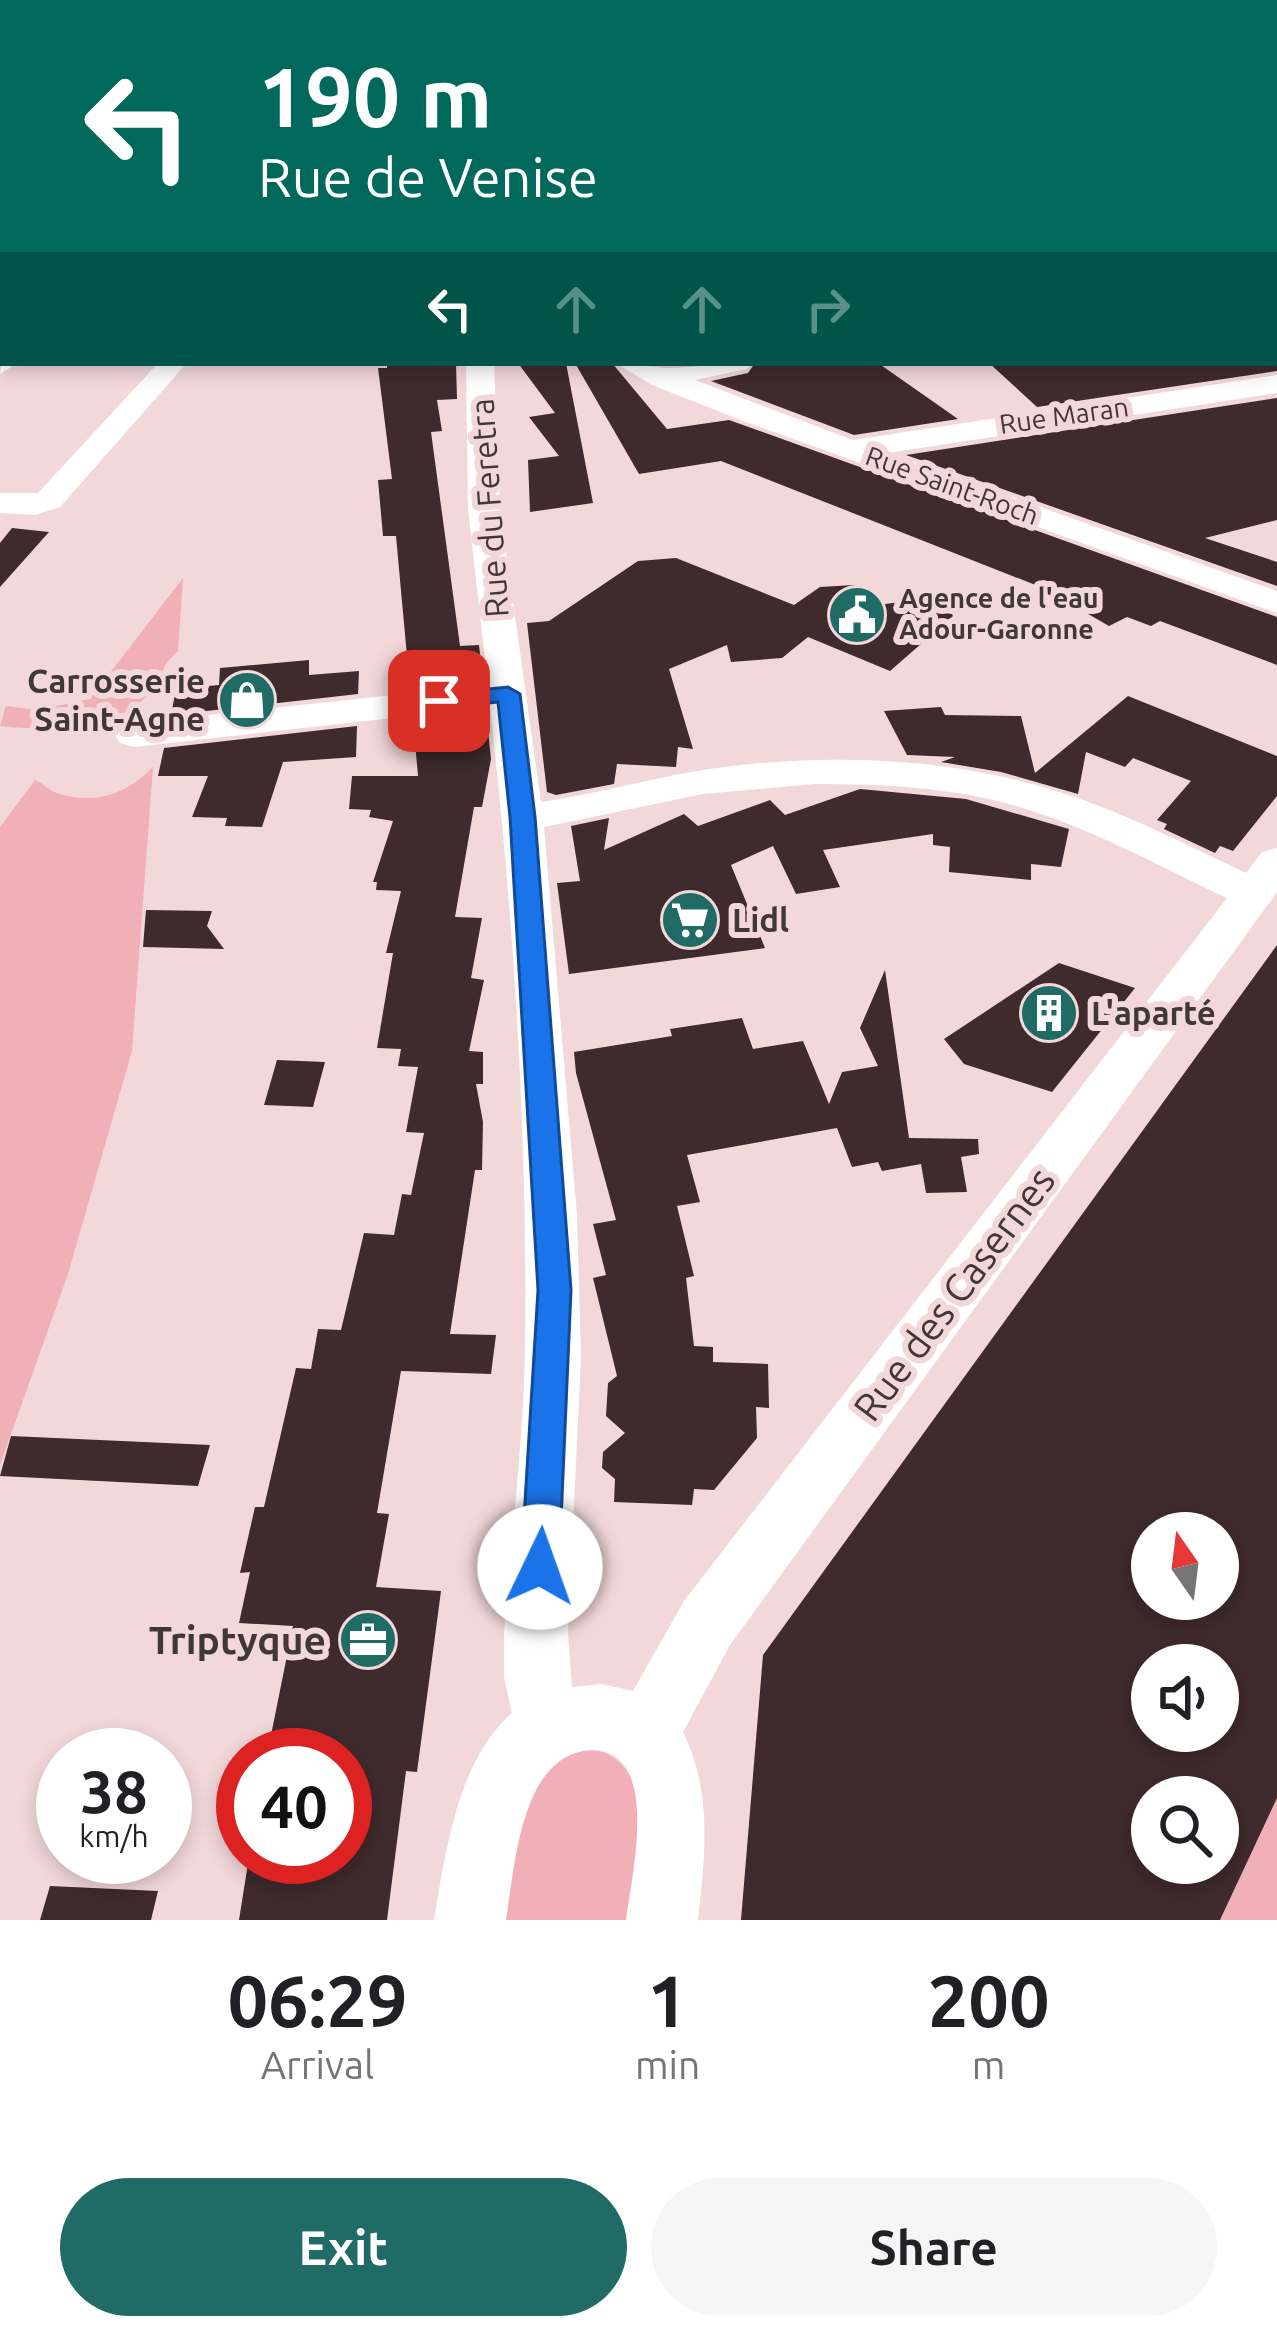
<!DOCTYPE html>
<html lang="en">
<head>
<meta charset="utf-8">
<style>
	body { margin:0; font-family:Ubuntu,sans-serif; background:#f6f6f6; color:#202124; height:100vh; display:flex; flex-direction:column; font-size:45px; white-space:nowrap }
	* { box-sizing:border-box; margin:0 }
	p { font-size:39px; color:#757577 }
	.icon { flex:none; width:66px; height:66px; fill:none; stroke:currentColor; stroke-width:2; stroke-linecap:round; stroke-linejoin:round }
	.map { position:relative; height:1920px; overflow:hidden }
	.panel { display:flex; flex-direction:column; background:#fff; flex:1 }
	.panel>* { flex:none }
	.banner { position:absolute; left:0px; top:0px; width:1278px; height:366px; box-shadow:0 6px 18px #0003; background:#00695c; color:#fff; overflow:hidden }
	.needle { width:78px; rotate:346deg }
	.fabs { position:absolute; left:1131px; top:1512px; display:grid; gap:24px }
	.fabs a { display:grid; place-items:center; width:108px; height:108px; border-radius:50%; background:#fff; box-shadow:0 6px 18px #0003; font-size:60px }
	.speed { position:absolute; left:36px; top:1728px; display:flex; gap:24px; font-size:60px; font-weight:700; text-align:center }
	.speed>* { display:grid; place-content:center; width:156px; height:156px; border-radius:50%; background:#fff; box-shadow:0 6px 18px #0003; line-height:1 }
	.speed small { font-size:30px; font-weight:400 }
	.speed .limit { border:18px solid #d22; background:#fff; color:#111 }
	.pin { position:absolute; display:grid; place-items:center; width:102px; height:102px; color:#fff; margin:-51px; border-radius:24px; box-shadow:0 6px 18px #0006 }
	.me { position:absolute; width:132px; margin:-66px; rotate:3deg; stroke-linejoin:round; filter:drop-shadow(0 0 9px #0008) }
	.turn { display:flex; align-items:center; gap:42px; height:252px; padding:0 60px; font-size:54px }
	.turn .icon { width:156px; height:156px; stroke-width:2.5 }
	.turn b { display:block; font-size:84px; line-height:102px }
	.lanes { display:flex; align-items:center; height:114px; padding:0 60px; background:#0003; justify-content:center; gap:60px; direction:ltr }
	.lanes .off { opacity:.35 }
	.eta { display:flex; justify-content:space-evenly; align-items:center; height:204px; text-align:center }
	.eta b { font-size:72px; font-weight:700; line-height:84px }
	.action { display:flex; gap:24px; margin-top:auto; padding:24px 60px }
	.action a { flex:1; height:138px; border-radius:72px; background:#206b65; color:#fff; font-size:48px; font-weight:700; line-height:138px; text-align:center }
	.action a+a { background:#f6f6f6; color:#202124 }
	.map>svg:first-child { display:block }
</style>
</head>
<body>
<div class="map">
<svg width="1277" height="1920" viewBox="0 0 1277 1920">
	<rect width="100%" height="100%" fill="#f3d8da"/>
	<g fill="#f1b0b8">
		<path d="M183,578l-5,73c-17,14 -18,31 -32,46 -31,34 -102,34 -146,29l6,-20 31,4 53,-11z"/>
		<path d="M153,767l-21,284 -64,223 -68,191v-638l35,-47c8,3 16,12 25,14 37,11 68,-1 93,-27z"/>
		<path d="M577,1747c87,4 65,109 66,173h-152c19,-59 26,-143 86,-173z"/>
		<path d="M1277,1798v122h-57z"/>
	</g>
	<g fill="#3f2a2d" fill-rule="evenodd">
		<path d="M1277,348v23l-240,36 -48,-44h286z"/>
		<path d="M387,363h69l1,36 -20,1 5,31 -11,1 29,214 19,-1 4,36 -73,8 -14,-153h-13l-5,-56 14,-1 -14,-111h9z"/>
		<path d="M518,363h48l27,140 -63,9 -2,-52 31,-4 -30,-39 26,-4z"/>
		<path d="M575,363h37l55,66 62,-9 548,197v48l-117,-44 -9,5 -24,-9 -18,9 -66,-38 -322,-127 -82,13z"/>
		<path d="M755,363h123l80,56 -104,16 -143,-54 37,-8z"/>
		<path d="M1277,398v122l-72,18 72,24v24l-371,-131z"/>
		<path d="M12,528l37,4 -49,55v-44z"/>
		<path d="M676,558l118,47 26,-18 34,-2 10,22 79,-11 10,20 -63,55 -82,-34 -26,21 -51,4 -4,-17 -58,24 24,80 -15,-2 -2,20 -59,-3 -3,20 -58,11 -9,-3 -20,-169 22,-2 89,-60z"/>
		<path d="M309,660v15l50,-4 -1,23 -187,21 5,-26 43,-4 1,-17z"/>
		<path d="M1128,696l149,60v40l-44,55 -13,-5 -5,7 -51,-24 3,-5 -10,-4 34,-39 -58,-23 -8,9 -39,-15 -8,42 -77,-22 -60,-10 14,-5 -48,-2 -23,-44 57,-4 4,8 76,1 14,57z"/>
		<path d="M486,712l5,47 -9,48h-8l-19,110 27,1 -11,60 13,2 -15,71 14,1v32h-7l7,38 -1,48h-7l-25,164 46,1 -5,39 -90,-3 -24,142 12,1 -13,73 65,4 -24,181 -11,-1 -19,149h-148l10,-63h96v-102h-78l26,-129 -54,-3 11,-51 -10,1 15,-66h9l32,-139 15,1 7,-40 23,1 23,-97 30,2 8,-41 9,1 13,-62 -18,-1 12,-65 -20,-1 3,-17 -24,-1 16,-95h-7l15,-62 -25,-1 1,-8h-4l20,-61 -24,-4 2,-7 -22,-1 3,-33h66l-5,-56z"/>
		<path d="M357,726l-1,31 -73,5 -21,65 -37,-1 2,-8 -35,-1 16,-41h-50l6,-28z"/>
		<path d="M860,789l106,10 103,30 -8,38 -30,-3v16l-82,-8 1,-25 -17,-2v-11l-110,16 17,37 -44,7 -23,-48 -42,19 34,83 -196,26 -12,-91 23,-2 -9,-55 38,-8 -5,32 80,-36 14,12 72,-26 15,15z"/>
		<path d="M146,910l66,1 -5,15 17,23 -81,-2z"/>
		<path d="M1277,945v853l-57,122h-479l22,-265zM1152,1533h66v66h-66zM1152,1665h66v66h-66zM1152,1797h66v66h-66z"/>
		<path d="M1059,963l76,25 -83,104 -88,-28 -20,-25z"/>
		<path d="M885,970l24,168 69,1 1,15 -18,3 6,35 -41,1 -5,-29 -39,7 -4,-9 -26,5 -15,-39 -150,27 13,47 -23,4 17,70 -8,2 8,68 19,1v15l55,2 1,44 -13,-1 1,31 -43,52 -20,-1 -2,16 -78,-3 1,-23 -13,-11 1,-16 22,-19 -19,-17 2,-33 9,-7 -24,-98 13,-3 -13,-51 23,-4 -40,-147 -2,-21 98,-16 -2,-7 72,-11 11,31 50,-8 26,63 13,-32 36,-6 -18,-38z"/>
		<path d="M277,1060l48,2 -12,45 -49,-2z"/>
		<path d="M11,1436l199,9 -12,41 -198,-10z"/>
		<path d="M50,1886l108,5 -7,29h-111z"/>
	</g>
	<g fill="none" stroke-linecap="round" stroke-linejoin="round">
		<g fill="#fff" fill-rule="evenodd">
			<path d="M395,0h18l1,3h-18z"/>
			<rect x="0" y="71" width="3" height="12"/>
			<rect x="1275" y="88" width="2" height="12"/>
			<rect x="1275" y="166" width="2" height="14"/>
			<path d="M1275,269l2,1v16l-2,-1z"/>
			<path d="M3,304v21l-3,-1z"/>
			<path d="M3,355v8h15l-18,11z"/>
			<path d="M158,363h29l-127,144 -25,8 -35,-2v-20h38z"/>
			<path d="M466,363h28l6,146 41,293c64,-9 126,-29 191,-36 119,-14 241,-6 354,35 55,20 107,47 160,72l16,-21 15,-4v44l-547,753 -47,87c30,61 22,123 15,188h-72c6,-47 38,-180 -43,-169 -25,4 -43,27 -52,50 -15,36 -19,80 -25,119h-72c12,-68 23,-159 78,-207l-8,-36v-44c7,-93 19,-188 21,-281 3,-214 -11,-432 -35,-645l-356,40 -14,-4 -5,-8 5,-8 14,-4 354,-38 -20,-176zM815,784c67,0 136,3 201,22 74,21 142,60 211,92l-543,703 -51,90 -31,-7 -30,3 -4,-54 13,-276 -4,-142 -33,-388 159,-33z"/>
			<path d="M616,363c18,0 43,6 57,5 26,-1 51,-5 78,-5l-4,6 -52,11 158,60 424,-65v18l-389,60 389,138v22l-534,-192 -91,-36z"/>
		</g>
		<g fill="#70d5cf" fill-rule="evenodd">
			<path d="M900,0h44l-46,3z"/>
			<path d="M1110,0h31l2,3h-31z"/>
			<rect x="1275" y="47" width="2" height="16"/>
			<rect x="0" y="85" width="3" height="16"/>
		</g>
	</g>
	<path fill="#1a73e8" stroke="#114b97" stroke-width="3" d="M508,687l12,7 15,123 36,473 -12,277 -5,12 -14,6 -13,-6 -6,-12 17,-277 -28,-473 -12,-115 -59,6 -12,-7 12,-7z"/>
	<defs>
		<symbol id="civic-disc" viewBox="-11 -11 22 22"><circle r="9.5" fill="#206b65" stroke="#f3d8da"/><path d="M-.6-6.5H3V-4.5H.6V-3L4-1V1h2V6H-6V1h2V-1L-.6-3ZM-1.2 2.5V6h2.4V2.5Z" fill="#fff"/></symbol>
		<symbol id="shop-disc" viewBox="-11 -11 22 22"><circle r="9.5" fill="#206b65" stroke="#f3d8da"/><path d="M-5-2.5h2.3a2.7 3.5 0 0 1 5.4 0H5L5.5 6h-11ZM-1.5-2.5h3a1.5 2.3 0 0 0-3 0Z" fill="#fff"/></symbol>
		<symbol id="supermarket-disc" viewBox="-11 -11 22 22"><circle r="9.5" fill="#206b65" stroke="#f3d8da"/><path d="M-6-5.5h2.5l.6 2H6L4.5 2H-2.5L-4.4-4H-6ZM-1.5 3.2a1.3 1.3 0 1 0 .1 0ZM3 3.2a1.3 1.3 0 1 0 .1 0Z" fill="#fff"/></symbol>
		<symbol id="building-disc" viewBox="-11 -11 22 22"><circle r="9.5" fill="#206b65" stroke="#f3d8da"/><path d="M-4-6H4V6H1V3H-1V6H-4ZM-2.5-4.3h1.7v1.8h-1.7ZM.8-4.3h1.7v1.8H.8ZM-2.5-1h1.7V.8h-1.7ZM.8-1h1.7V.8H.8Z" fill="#fff"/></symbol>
		<symbol id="office-disc" viewBox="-11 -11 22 22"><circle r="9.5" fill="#206b65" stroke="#f3d8da"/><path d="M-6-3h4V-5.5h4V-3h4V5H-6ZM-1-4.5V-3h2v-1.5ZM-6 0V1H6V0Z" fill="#fff"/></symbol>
	</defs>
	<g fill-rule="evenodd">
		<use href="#civic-disc" x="824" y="582" width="66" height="66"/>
		<use href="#shop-disc" x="214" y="667" width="66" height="66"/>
		<use href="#supermarket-disc" x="657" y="887" width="66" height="66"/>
		<use href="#building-disc" x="1016" y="980" width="66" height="66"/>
		<use href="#office-disc" x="335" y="1607" width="66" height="66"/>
	</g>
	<g text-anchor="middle" stroke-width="12" stroke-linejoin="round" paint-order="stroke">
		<g font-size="27" fill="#423738" stroke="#f3d8da">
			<text transform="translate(1064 416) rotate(-8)" y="9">Rue Maran</text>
			<text transform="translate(952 486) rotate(20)" y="9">Rue Saint-Roch</text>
		</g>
		<g font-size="27" font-weight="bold" fill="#423738" stroke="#f3d8da" text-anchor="start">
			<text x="899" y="608">Agence de l'eau<tspan x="899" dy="31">Adour-Garonne</tspan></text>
		</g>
		<g font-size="33" fill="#423738" stroke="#f3d8da">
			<text transform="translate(489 508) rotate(-94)" y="12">Rue du Feretra</text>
		</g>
		<g font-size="33" font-weight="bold" fill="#423738" stroke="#f3d8da" text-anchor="start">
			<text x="205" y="693" text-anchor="end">Carrosserie<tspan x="205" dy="38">Saint-Agne</tspan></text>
			<text x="732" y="932">Lidl</text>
			<text x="1091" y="1025">L'aparté</text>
		</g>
		<g font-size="39" fill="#423738" stroke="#f3d8da">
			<text transform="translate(954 1294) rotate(-53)" y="14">Rue des Casernes</text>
		</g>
		<g font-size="39" font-weight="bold" fill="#423738" stroke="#f3d8da" text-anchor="end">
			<text x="326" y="1654">Triptyque</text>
		</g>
	</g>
</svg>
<div class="fabs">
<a><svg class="needle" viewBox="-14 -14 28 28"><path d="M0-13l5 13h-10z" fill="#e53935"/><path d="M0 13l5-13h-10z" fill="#757577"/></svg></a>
<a><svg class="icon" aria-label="sound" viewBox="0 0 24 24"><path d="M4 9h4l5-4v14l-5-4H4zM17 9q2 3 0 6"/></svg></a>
<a><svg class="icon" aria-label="search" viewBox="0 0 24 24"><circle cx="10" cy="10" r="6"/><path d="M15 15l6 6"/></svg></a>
</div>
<div class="speed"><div>38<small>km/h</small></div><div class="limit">40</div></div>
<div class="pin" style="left:439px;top:701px;background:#d93025"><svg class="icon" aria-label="arrive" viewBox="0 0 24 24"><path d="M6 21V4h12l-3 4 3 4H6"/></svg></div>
<svg class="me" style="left:540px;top:1567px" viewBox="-20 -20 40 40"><circle r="19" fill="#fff"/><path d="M0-13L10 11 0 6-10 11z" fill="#1a73e8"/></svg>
<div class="banner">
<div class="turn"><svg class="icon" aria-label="left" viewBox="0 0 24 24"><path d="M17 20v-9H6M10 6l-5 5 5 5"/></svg><div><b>190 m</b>Rue de Venise</div></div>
<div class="lanes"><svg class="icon" aria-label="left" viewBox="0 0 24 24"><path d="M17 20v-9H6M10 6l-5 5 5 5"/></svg><svg class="icon off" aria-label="ahead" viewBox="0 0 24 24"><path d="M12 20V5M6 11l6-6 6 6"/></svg><svg class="icon off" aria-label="ahead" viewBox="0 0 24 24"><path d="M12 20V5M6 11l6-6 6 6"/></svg><svg class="icon off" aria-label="right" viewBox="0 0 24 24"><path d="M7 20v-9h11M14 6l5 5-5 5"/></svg></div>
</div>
</div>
<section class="panel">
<div class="eta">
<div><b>06:29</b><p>Arrival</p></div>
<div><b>1</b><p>min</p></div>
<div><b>200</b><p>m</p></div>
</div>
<div class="action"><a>Exit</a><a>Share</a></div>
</section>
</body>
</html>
